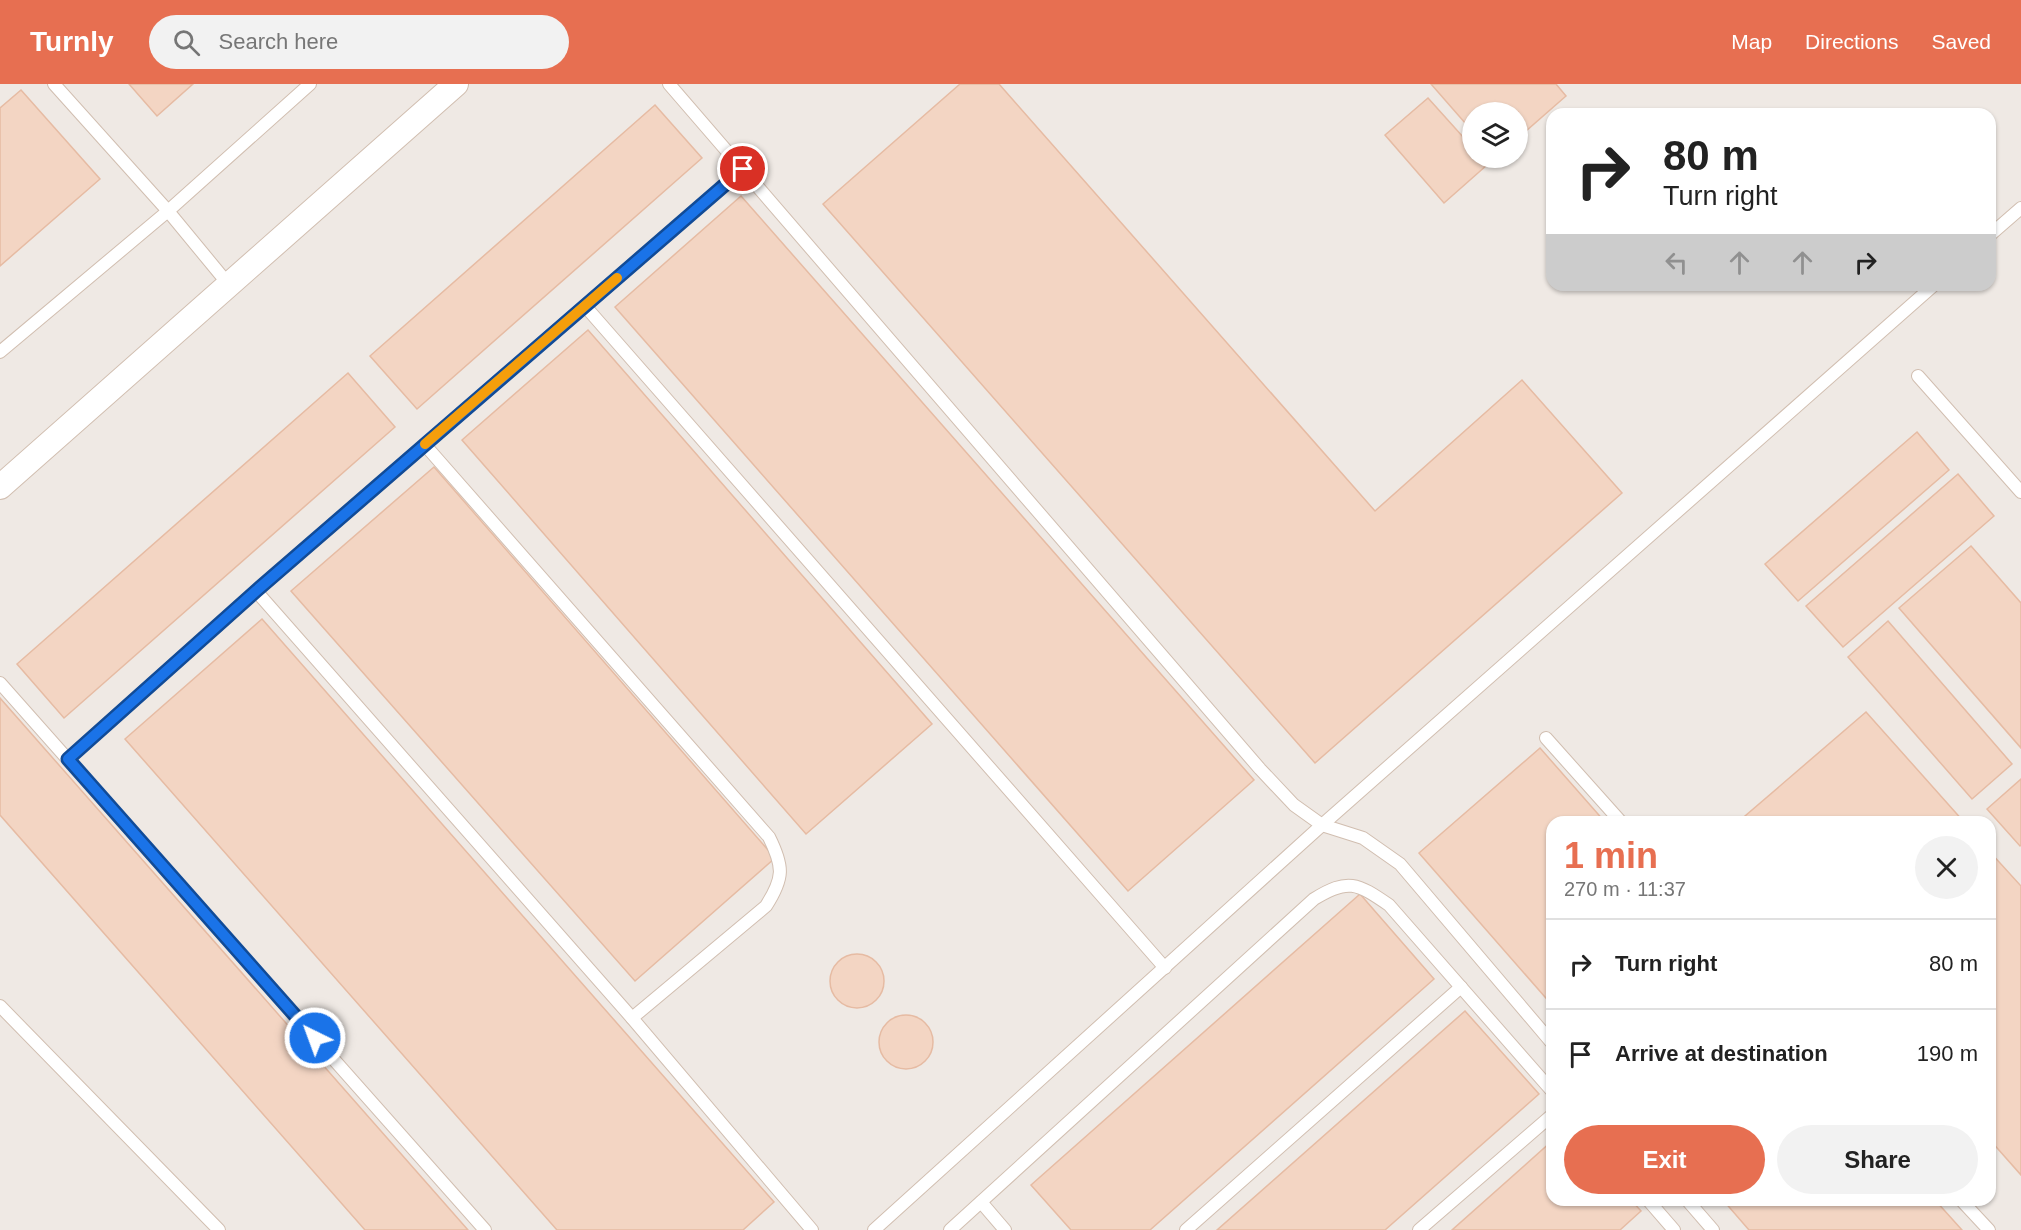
<!DOCTYPE html>
<html lang="en">
<head>
<meta charset="utf-8">
<style>
	body { margin:0; font-family:Arial,sans-serif; background:#f2f2f2; color:#222; height:100vh; display:flex; flex-direction:column; font-size:22px; white-space:nowrap }
	* { box-sizing:border-box; margin:0 }
	p { font-size:20px; color:#767676 }
	.icon { flex:none; width:33px; height:33px; fill:none; stroke:currentColor; stroke-width:2; stroke-linecap:round; stroke-linejoin:round }
	.map { position:relative; flex:1; overflow:hidden }
	.drawer { position:absolute; left:1546px; top:732px; width:450px; height:390px; display:flex; flex-direction:column; background:#fff; border-radius:18px; box-shadow:0 2px 4px #0004 }
	.drawer>* { flex:none }
	.banner { position:absolute; left:1546px; top:24px; width:450px; height:183px; border-radius:18px; box-shadow:0 2px 4px #0004; background:#fff; color:#222; overflow:hidden }
	.tools { position:absolute; left:1462px; top:18px; display:grid; gap:12px }
	.tools a { display:grid; place-items:center; width:66px; height:66px; border-radius:50%; background:#fff; box-shadow:0 2px 4px #0004; font-size:30px }
	.pin { position:absolute; display:grid; place-items:center; width:51px; height:51px; color:#fff; margin:-26px; border:3px solid #fff; border-radius:50%; box-shadow:0 2px 6px #0007 }
	.me { position:absolute; width:66px; margin:-33px; rotate:318deg; stroke-linejoin:round; filter:drop-shadow(0 0 4px #0008) }
	.turn { display:flex; align-items:center; gap:21px; height:126px; padding:0 18px; font-size:27px }
	.turn .icon { width:78px; height:78px; stroke-width:2.5 }
	.turn b { display:block; font-size:42px; line-height:51px }
	.lanes { display:flex; align-items:center; height:57px; padding:0 18px; background:#0003; justify-content:center; gap:30px; direction:ltr }
	.lanes .off { opacity:.35 }
	.round { display:grid; place-items:center; flex:none; width:63px; height:63px; border-radius:32px; background:#f2f2f2 }
	.headline { display:flex; align-items:center; justify-content:space-between; height:102px; padding:0 18px }
	h1 { font-size:36px; font-weight:700; line-height:45px; color:#e76f51 }
	.action { display:flex; gap:12px; margin-top:auto; padding:12px 18px }
	.action a { flex:1; height:69px; border-radius:36px; background:#e76f51; color:#fff; font-size:24px; font-weight:700; line-height:69px; text-align:center }
	.action a+a { background:#f2f2f2; color:#222 }
	ul { padding:0; list-style:none }
	li { display:flex; align-items:center; gap:18px; height:90px; padding:0 18px; border-top:2px solid #e0e0e0 }
	li div { flex:1 }
	li b { display:block; font-size:22px }
	li em { font-style:normal }
	header { display:flex; align-items:center; gap:36px; box-sizing:border-box; height:84px; padding:0 30px; background:#e76f51; color:#fff }
	header strong { font-size:28px }
	nav { display:flex; gap:33px; margin-inline-start:auto; font-size:21px }
	.search { width:420px; height:54px; background:#f2f2f2; display:flex; align-items:center; gap:15px; box-sizing:border-box; padding:0 21px; border-radius:33px; color:#767676; font-size:22px }
	.map>svg:first-child { display:block }
</style>
</head>
<body>
<header>
<strong>Turnly</strong>
<div class="search"><svg class="icon" aria-label="search" viewBox="0 0 24 24"><circle cx="10" cy="10" r="6"/><path d="M15 15l6 6"/></svg>Search here</div>
<nav><a>Map</a><a>Directions</a><a>Saved</a></nav>
</header>
<div class="map">
<svg width="2021" height="1146" viewBox="0 0 2021 1146">
	<rect width="100%" height="100%" fill="#fdf6ec"/>
	<path fill="#efe9e4" fill-rule="evenodd" d="M0,0h2021v1146h-2021zM1473,28h45v46h-45zM1552,30h438v171h-438zM1552,738h438v378h-438z"/>
	<g fill="#f3d5c3" stroke="#e6bba3" stroke-width="1.5">
		<path d="M129,0h64l-36,32z"/>
		<path d="M960,0h39l376,427 147,-131 100,113 -307,270 -492,-559z"/>
		<path d="M1431,0h125l10,12 -48,42v-26h-45v20z"/>
		<path d="M21,6l79,89 -100,87v-158z"/>
		<path d="M1428,14l45,50v10h8l6,7 -43,38 -59,-68z"/>
		<path d="M655,21l47,53 -285,251 -47,-53z"/>
		<path d="M741,112l513,584 -126,111 -513,-584z"/>
		<path d="M588,246l344,394 -126,110 -344,-394z"/>
		<path d="M348,289l47,54 -331,291 -47,-54z"/>
		<path d="M1917,348l32,38 -151,131 -33,-37z"/>
		<path d="M434,383l341,391 -140,123 -344,-390z"/>
		<path d="M1958,390l36,42 -151,131 -37,-41z"/>
		<path d="M1971,462l50,57v145l-122,-140z"/>
		<path d="M262,535l512,583 -31,28h-186l-432,-491z"/>
		<path d="M1888,537l124,143 -40,35 -124,-142z"/>
		<path d="M0,614l468,532h-103l-365,-415z"/>
		<path d="M1866,628l98,110h-226z"/>
		<path d="M1540,664l65,74h-53v183l-133,-152z"/>
		<path d="M2021,695v66l-1,1 -33,-37z"/>
		<path d="M1990,768l31,34v289l-31,-35z"/>
		<path d="M1360,810l74,85 -284,251h-79l-40,-45z"/>
		<circle cx="857" cy="897" r="27"/>
		<path d="M1465,927l74,83 -154,136h-168z"/>
		<circle cx="906" cy="958" r="27"/>
		<path d="M1552,1057v59h79l10,11 -21,19h-168z"/>
		<path d="M1723,1116h212l27,30h-213z"/>
	</g>
	<g fill="none" stroke-linecap="round" stroke-linejoin="round">
		<defs>
			<g id="service">
				<path d="M54,0l114,127 61,74"/>
				<path d="M669,0l591,685 34,36 28,20 41,13 37,26 152,179"/>
				<path d="M1990,151l31,-27"/>
				<path d="M585,222l580,662"/>
				<path d="M0,268l168,-141 142,-127"/>
				<path d="M1918,292l103,116"/>
				<path d="M425,361l344,392c15,30 15,41 -3,69l-134,112"/>
				<path d="M256,507l376,427 180,212"/>
				<path d="M0,599l485,547"/>
				<path d="M1546,654l75,84"/>
				<path d="M68,675l188,-168 487,-422"/>
				<path d="M0,922l219,224"/>
				<path d="M1648,1116l26,30"/>
				<path d="M1687,1116l26,30"/>
				<path d="M1961,1116l28,30"/>
				<path d="M981,1118l24,28"/>
				<path d="M874,1146l448,-405 612,-540"/>
				<path d="M950,1146l364,-331c34,-21 43,-16 75,6l163,186"/>
				<path d="M1186,1146l275,-243"/>
				<path d="M1419,1146l133,-115"/>
			</g>
			<path id="minor" d="M0,403l456,-403"/>
		</defs>
		<use href="#service" stroke="#d1beb0" stroke-width="14"/>
		<use href="#minor" stroke="#d1beb0" stroke-width="26"/>
		<use href="#service" stroke="#fff" stroke-width="12"/>
		<use href="#minor" stroke="#fff" stroke-width="24"/>
	</g>
	<g fill="none" stroke-linecap="round" stroke-linejoin="round">
		<defs>
			<path id="route" d="M315,954l-247,-279 188,-168 487,-422"/>
		</defs>
		<use href="#route" stroke="#114b97" stroke-width="15"/>
		<use href="#route" stroke="#1a73e8" stroke-width="10"/>
		<path stroke="#f59e0b" stroke-width="10" d="M425,360l192,-166"/>
	</g>
</svg>
<div class="tools">
<a><svg class="icon" aria-label="layers" viewBox="0 0 24 24"><path d="M12 4l9 5-9 5-9-5zM3 14l9 5 9-5"/></svg></a>
</div>
<div class="pin" style="left:743px;top:85px;background:#d93025"><svg class="icon" aria-label="arrive" viewBox="0 0 24 24"><path d="M6 21V4h12l-3 4 3 4H6"/></svg></div>
<svg class="me" style="left:315px;top:954px" viewBox="-20 -20 40 40"><circle r="17" fill="#1a73e8" stroke="#fff" stroke-width="3"/><path d="M0-11L8 9 0 5-8 9z" fill="#fff"/></svg>
<div class="banner">
<div class="turn"><svg class="icon" aria-label="right" viewBox="0 0 24 24"><path d="M7 20v-9h11M14 6l5 5-5 5"/></svg><div><b>80 m</b>Turn right</div></div>
<div class="lanes"><svg class="icon off" aria-label="left" viewBox="0 0 24 24"><path d="M17 20v-9H6M10 6l-5 5 5 5"/></svg><svg class="icon off" aria-label="ahead" viewBox="0 0 24 24"><path d="M12 20V5M6 11l6-6 6 6"/></svg><svg class="icon off" aria-label="ahead" viewBox="0 0 24 24"><path d="M12 20V5M6 11l6-6 6 6"/></svg><svg class="icon" aria-label="right" viewBox="0 0 24 24"><path d="M7 20v-9h11M14 6l5 5-5 5"/></svg></div>
</div>
<section class="drawer">
<div class="headline"><div><h1>1 min</h1><p>270 m · 11:37</p></div><a class="round"><svg class="icon" aria-label="close" viewBox="0 0 24 24"><path d="M6 6l12 12M18 6L6 18"/></svg></a></div>
<ul>
<li><svg class="icon" aria-label="right" viewBox="0 0 24 24"><path d="M7 20v-9h11M14 6l5 5-5 5"/></svg><div><b>Turn right</b></div><em>80 m</em></li>
<li><svg class="icon" aria-label="arrive" viewBox="0 0 24 24"><path d="M6 21V4h12l-3 4 3 4H6"/></svg><div><b>Arrive at destination</b></div><em>190 m</em></li>
</ul>
<div class="action"><a>Exit</a><a>Share</a></div>
</section>
</div>
</body>
</html>
